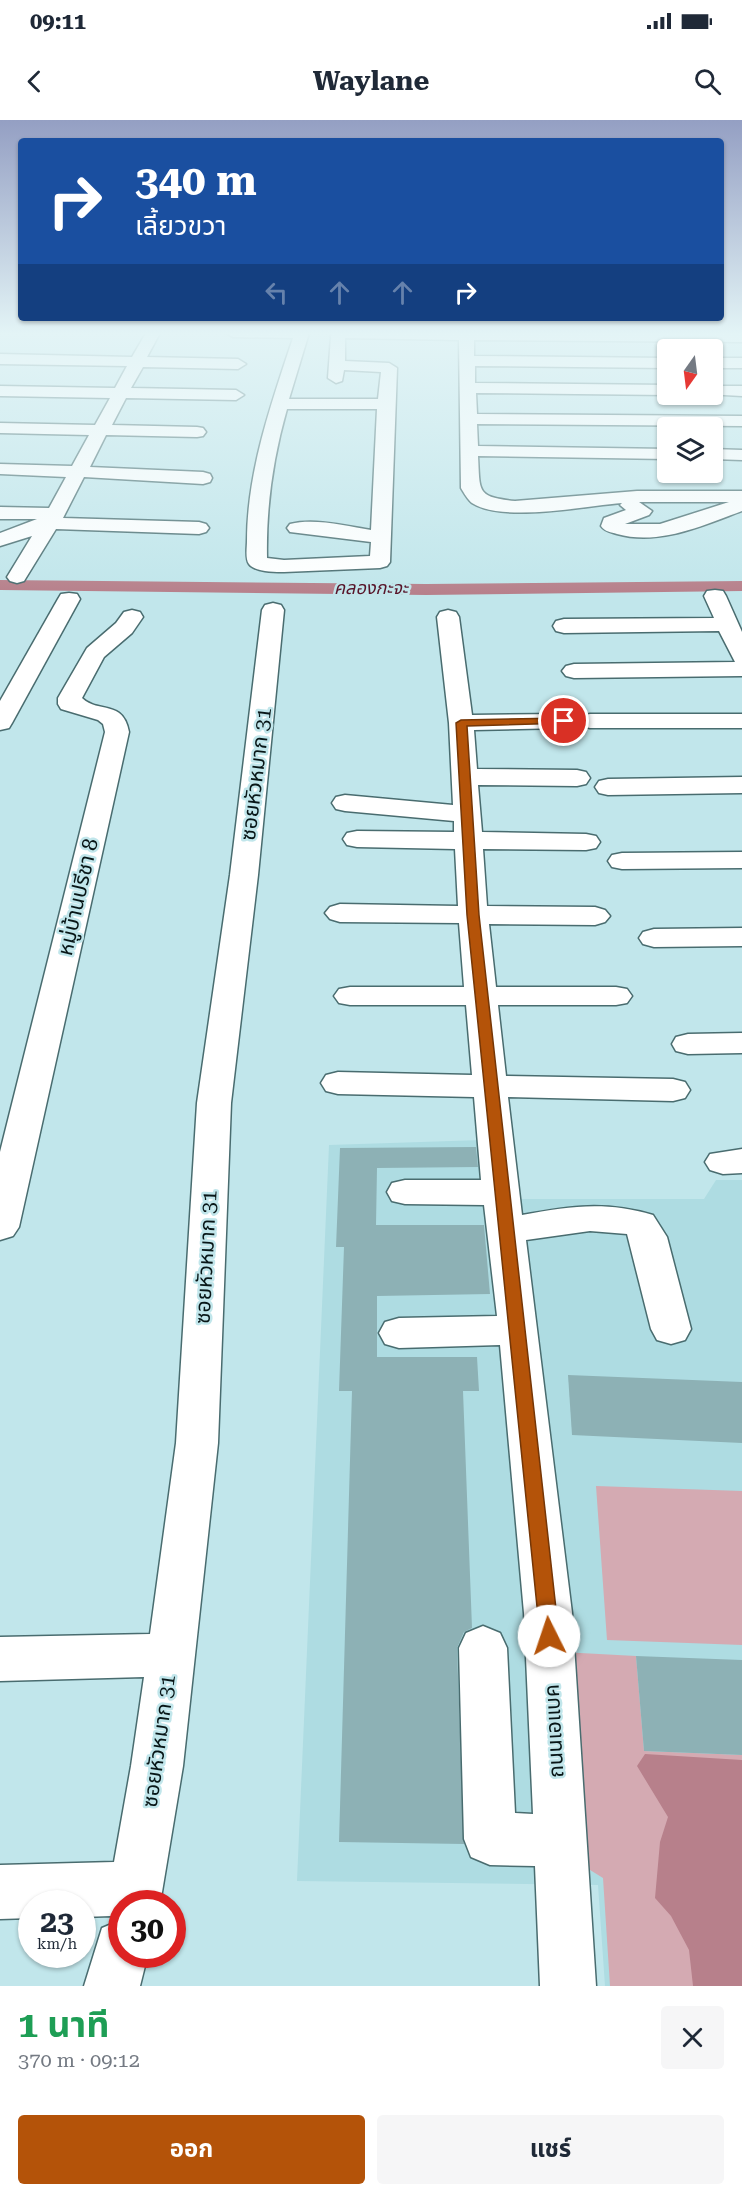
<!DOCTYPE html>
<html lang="th">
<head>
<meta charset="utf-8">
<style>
	body { margin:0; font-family:"Roboto Serif","Noto Sans Thai",serif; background:#f6f6f7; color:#1f2937; height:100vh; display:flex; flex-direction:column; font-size:22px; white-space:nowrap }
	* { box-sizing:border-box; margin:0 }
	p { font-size:20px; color:#747a83 }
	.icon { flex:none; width:33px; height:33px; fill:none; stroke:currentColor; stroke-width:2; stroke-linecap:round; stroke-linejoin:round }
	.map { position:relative; height:1866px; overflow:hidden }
	.side { display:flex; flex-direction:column; background:#fff; flex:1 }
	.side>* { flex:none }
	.hud { position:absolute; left:18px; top:18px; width:706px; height:183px; border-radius:6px; box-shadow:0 2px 4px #0004; background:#1a4fa0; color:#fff; overflow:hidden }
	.needle { width:39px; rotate:194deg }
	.fabs { position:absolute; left:657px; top:219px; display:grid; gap:12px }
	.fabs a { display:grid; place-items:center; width:66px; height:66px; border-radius:6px; background:#fff; box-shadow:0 2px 4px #0004; font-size:30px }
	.speed { position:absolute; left:18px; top:1770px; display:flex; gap:12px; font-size:30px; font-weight:700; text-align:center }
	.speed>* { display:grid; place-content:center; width:78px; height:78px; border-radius:50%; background:#fff; box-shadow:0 2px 4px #0004; line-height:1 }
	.speed small { font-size:15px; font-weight:400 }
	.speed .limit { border:9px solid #d22; background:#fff; color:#111 }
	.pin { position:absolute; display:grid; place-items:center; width:51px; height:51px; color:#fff; margin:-26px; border:3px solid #fff; border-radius:50%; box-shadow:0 2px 6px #0007 }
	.me { position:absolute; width:66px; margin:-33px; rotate:356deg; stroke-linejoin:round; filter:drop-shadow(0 0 4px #0008) }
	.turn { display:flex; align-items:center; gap:21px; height:126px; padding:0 18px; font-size:27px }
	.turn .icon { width:78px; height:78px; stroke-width:2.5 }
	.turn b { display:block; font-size:42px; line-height:51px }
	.lanes { display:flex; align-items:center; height:57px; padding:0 18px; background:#0003; justify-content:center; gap:30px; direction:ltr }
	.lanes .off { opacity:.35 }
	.round { display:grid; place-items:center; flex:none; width:63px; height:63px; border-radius:6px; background:#f6f6f7 }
	.overview { display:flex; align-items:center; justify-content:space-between; height:102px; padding:0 18px }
	h1 { font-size:36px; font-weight:700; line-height:45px; color:#1e9e55 }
	.cta { display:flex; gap:12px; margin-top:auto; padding:12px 18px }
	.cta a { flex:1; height:69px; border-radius:6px; background:#b45309; color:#fff; font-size:24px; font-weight:700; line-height:69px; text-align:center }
	.cta a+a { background:#f6f6f7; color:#1f2937 }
	.status { display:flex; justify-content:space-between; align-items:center; height:42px; padding:0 30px; background:#fff; direction:ltr }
	.status svg { height:16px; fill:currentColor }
	header { display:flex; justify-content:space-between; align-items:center; height:78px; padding:0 18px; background:#fff; font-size:27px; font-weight:700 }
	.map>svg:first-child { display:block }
</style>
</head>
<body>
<div class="status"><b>09:11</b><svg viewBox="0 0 49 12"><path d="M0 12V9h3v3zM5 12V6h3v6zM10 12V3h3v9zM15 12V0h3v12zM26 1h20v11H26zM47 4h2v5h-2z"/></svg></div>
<header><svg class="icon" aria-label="back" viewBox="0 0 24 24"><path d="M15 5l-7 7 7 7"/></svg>Waylane<svg class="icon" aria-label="search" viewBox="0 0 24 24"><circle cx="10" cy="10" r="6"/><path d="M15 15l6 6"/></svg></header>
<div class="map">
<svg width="742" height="1866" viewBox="0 0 742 1866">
	<rect width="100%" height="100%" fill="#c1e6eb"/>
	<path fill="#aedce2" d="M482,1020l32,59h190l12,-19h26v806h-137l-7,-101 -301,-4 32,-736z"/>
	<g fill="#d4aab2">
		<path d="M596,1366l146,5v154l-135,-5z"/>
		<path d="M562,1532l74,4 8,95 98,4v231h-132l-7,-108 -21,-13z"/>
	</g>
	<path fill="#b7808b" d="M645,1634l97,6v226h-49l-4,-36 -18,-34 -16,-18 5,-56 8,-25 -31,-51z"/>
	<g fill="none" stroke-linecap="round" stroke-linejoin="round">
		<path fill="#b7808b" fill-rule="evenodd" d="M0,460l426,4 316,-3v10l-316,4 -426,-5z"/>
	</g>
	<g fill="#8db1b5">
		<path d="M476,1027l2,20 -101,1 -1,57h108l6,69 -113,2v61h100l2,34h-16l9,237 -8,4 -7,16 7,196 -125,-2 13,-451h-13l5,-144h-8l4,-99z"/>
		<path d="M568,1255l174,7v61l-170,-8z"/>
		<path d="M636,1536l106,4v95l-98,-4z"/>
	</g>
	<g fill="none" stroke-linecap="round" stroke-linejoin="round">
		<defs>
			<g id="minor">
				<path d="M146,213h14l-13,24 91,2 8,5 -8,5 -95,-2 -12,21 105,2 8,5 -8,5 -110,-2 -14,27 85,2 6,1 3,4 -3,4 -6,1 -91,-2 -16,32 113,5 7,2 2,4 -2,4 -7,2 -119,-7 -21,41 136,4 7,2 3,4 -3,4 -7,2 -143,-5 -32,52 -7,2 -7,-2 -3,-4 25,-41 -32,10v-13l37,-14h-37v-12l49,1 17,-31 -66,-3v-10l72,2 17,-31 -89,-2v-10l95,2 15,-27 -110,-2v-10l115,2 12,-22 -127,-2v-10l132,3z"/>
				<path d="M226,213h83l-20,66h89l3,-27 -37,-2 -2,11 -6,2 -8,-5 3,-42 2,-3 409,1v8l-268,-2v16l194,2v10l-193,-2v17l193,2v9h2l-2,1 -192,-2 1,21 265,2v10l-265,-2 1,22 190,3v10l-190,-3c2,36 -2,41 37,45l122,-10h105v20c-38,14 -83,35 -125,23 -6,-2 -12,-2 -16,-8l3,-8 22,-8 -6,-5 2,-2c-37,3 -119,20 -150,0 -4,-3 -8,-10 -11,-15l-2,-148 -114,-2v23l44,2 8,5 -7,194 -3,4 -7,2 -96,4c-10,0 -29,0 -35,-8 -4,-5 -2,-17 -2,-23 0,-69 24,-137 46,-203l-60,-1zM287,289h90l-6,121c-25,-4 -56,-12 -81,-6l-3,4 3,4 81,10 -1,14 -86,4 -17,-2c-1,-51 6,-100 20,-149zM639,382h90l-69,22h-35l24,-9 3,-4z"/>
				<rect x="712" y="238" width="30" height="10"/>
				<path d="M712,266h30v10l-36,-2h6z"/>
				<path d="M712,329l30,1v10l-30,-1z"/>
				<path d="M715,470l8,1 3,5 16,36v44l-168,2 -8,-2 -4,-5 4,-5 8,-2 161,-2 -16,-31 -155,2 -8,-2 -3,-5 3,-5 8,-2 150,-1 -10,-22 3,-5z"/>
				<path d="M69,473l8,1 3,5 -68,124 -3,5 -9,2v-29l58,-102 3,-5z"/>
				<path d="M273,483l8,2 3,5 -26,265 -27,228 -13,340 -35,323 -23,138h-38v50h26l-8,32h-56l18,-58 12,-5 -3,-7 -29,1v-13h-50v14l-32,1v-54l114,-3 17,-96 13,-89 -144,4v-44l150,-3 26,-191 21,-340 33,-228 32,-265 3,-5z"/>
				<path d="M132,490l8,2 3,5 -11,16 -28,24 -22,41c17,16 41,1 47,34l-110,495 -6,9 -13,4v-88l105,-420 -2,-8 -5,-4 -37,-11 -3,-5v-6l29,-50 29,-25 8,-11z"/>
				<path d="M448,490l8,2 3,5 13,98 92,-1 9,2 3,5 -3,5 -9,2 -90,2 3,39 100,1 9,2 4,6 -4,6 -9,2 -99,-1 4,47 104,2 10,2 4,6 -4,6 -10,2 -103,-1 4,57 108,1 10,3 5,6 -5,6 -10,3 -106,-1 7,63h120l11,2 5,7 -5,7 -11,2h-118l8,71 167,3 12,3 5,8 -5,8 -12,3 -165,-4 14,118c48,-9 84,-14 131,0l14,22 24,92 -6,11 -14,4 -14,-4 -6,-11 -24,-95 -37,-3 -64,9 46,373 24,373h-56l-5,-120 -45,-1 -19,-8 -7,-18 -5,-191 7,-15 17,-7 17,7 7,15 8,165 18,1 -9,-201 -24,-268 -101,3 -14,-4 -6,-11 6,-11 14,-4 98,-2 -13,-111 -79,-1 -13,-3 -5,-9 5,-9 13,-3h76l-7,-83 -136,-3 -12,-3 -5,-8 5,-8 12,-3 134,3 -6,-70h-116l-11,-2 -5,-7 5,-7 11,-2h114l-5,-64 -119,-1 -10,-3 -5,-6 5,-6 10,-3 118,2 -3,-57 -98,-2 -10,-2 -4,-6 4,-6 10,-2 97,1v-11l-109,-10 -9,-2 -4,-6 4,-6 9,-2 108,10 -4,-82 -12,-106 3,-5z"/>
				<path d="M590,594h152v14h-152l-9,-2 -3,-5 3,-5z"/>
				<path d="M742,657v16l-134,2 -9,-2 -4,-6 4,-6 9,-2z"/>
				<path d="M742,732v16l-120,1 -10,-2 -4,-6 4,-6 10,-2z"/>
				<path d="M742,808v18l-88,1 -11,-3 -4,-6 4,-6 11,-3z"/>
				<path d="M742,913v20l-54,1 -12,-3 -4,-7 4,-7 12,-3z"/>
				<path d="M742,1029v24l-19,1 -13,-4 -5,-8 5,-8z"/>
			</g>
		</defs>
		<use href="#minor" stroke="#496c6f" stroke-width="3"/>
		<use href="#minor" fill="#fff" fill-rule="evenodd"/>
	</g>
	<linearGradient id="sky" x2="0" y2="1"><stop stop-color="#949fc3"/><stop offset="0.45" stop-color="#e3f4f6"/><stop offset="1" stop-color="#e3f4f6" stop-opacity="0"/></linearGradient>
	<rect width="742" height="474" fill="url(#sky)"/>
	<path fill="#b45309" stroke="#753606" stroke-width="1.5" d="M564,598l4,1v4l-101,3 12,189 80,721 -3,6 -7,3 -7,-3 -2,-6 -73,-721 -11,-192 5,-3z"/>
	<g text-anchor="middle" stroke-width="5" stroke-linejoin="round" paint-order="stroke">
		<g font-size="18" font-style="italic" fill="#571429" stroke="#c1e6eb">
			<text x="371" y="474">คลองกะจะ</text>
		</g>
		<g font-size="21" fill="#081617" stroke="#c1e6eb">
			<text transform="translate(256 654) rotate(-83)" y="7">ซอยหัวหมาก 31</text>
			<text transform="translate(78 777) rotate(-77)" y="7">หมู่บ้านปรีชา 8</text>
			<text transform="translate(206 1137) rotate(-87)" y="7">ซอยหัวหมาก 31</text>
			<text transform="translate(554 1611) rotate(-93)" y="7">ถนนเอแบค</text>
			<text transform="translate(159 1621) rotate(-82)" y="7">ซอยหัวหมาก 31</text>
		</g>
	</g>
</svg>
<div class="fabs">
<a><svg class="needle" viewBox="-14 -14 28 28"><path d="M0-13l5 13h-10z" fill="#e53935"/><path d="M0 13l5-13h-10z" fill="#747a83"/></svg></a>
<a><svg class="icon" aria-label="layers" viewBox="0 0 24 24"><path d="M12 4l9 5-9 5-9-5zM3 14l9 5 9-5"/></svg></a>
</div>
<div class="speed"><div>23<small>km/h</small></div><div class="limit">30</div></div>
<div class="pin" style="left:564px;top:601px;background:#d93025"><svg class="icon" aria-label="arrive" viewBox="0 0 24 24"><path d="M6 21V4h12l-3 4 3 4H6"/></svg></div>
<svg class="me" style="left:549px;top:1516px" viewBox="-20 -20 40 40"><circle r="19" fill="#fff"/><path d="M0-13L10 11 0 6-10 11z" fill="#b45309"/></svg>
<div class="hud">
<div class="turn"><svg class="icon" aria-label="right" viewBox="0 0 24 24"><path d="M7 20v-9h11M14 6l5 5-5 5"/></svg><div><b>340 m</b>เลี้ยวขวา</div></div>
<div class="lanes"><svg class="icon off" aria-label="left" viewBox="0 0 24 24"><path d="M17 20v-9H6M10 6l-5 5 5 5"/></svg><svg class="icon off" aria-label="ahead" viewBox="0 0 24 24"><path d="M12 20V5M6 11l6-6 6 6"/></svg><svg class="icon off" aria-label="ahead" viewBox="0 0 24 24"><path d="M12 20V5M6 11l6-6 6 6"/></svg><svg class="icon" aria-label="right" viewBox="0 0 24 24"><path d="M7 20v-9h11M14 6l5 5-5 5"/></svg></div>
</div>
</div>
<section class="side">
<div class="overview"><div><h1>1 นาที</h1><p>370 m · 09:12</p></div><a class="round"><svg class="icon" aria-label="close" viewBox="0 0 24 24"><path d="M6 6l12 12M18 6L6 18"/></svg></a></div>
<div class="cta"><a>ออก</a><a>แชร์</a></div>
</section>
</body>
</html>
